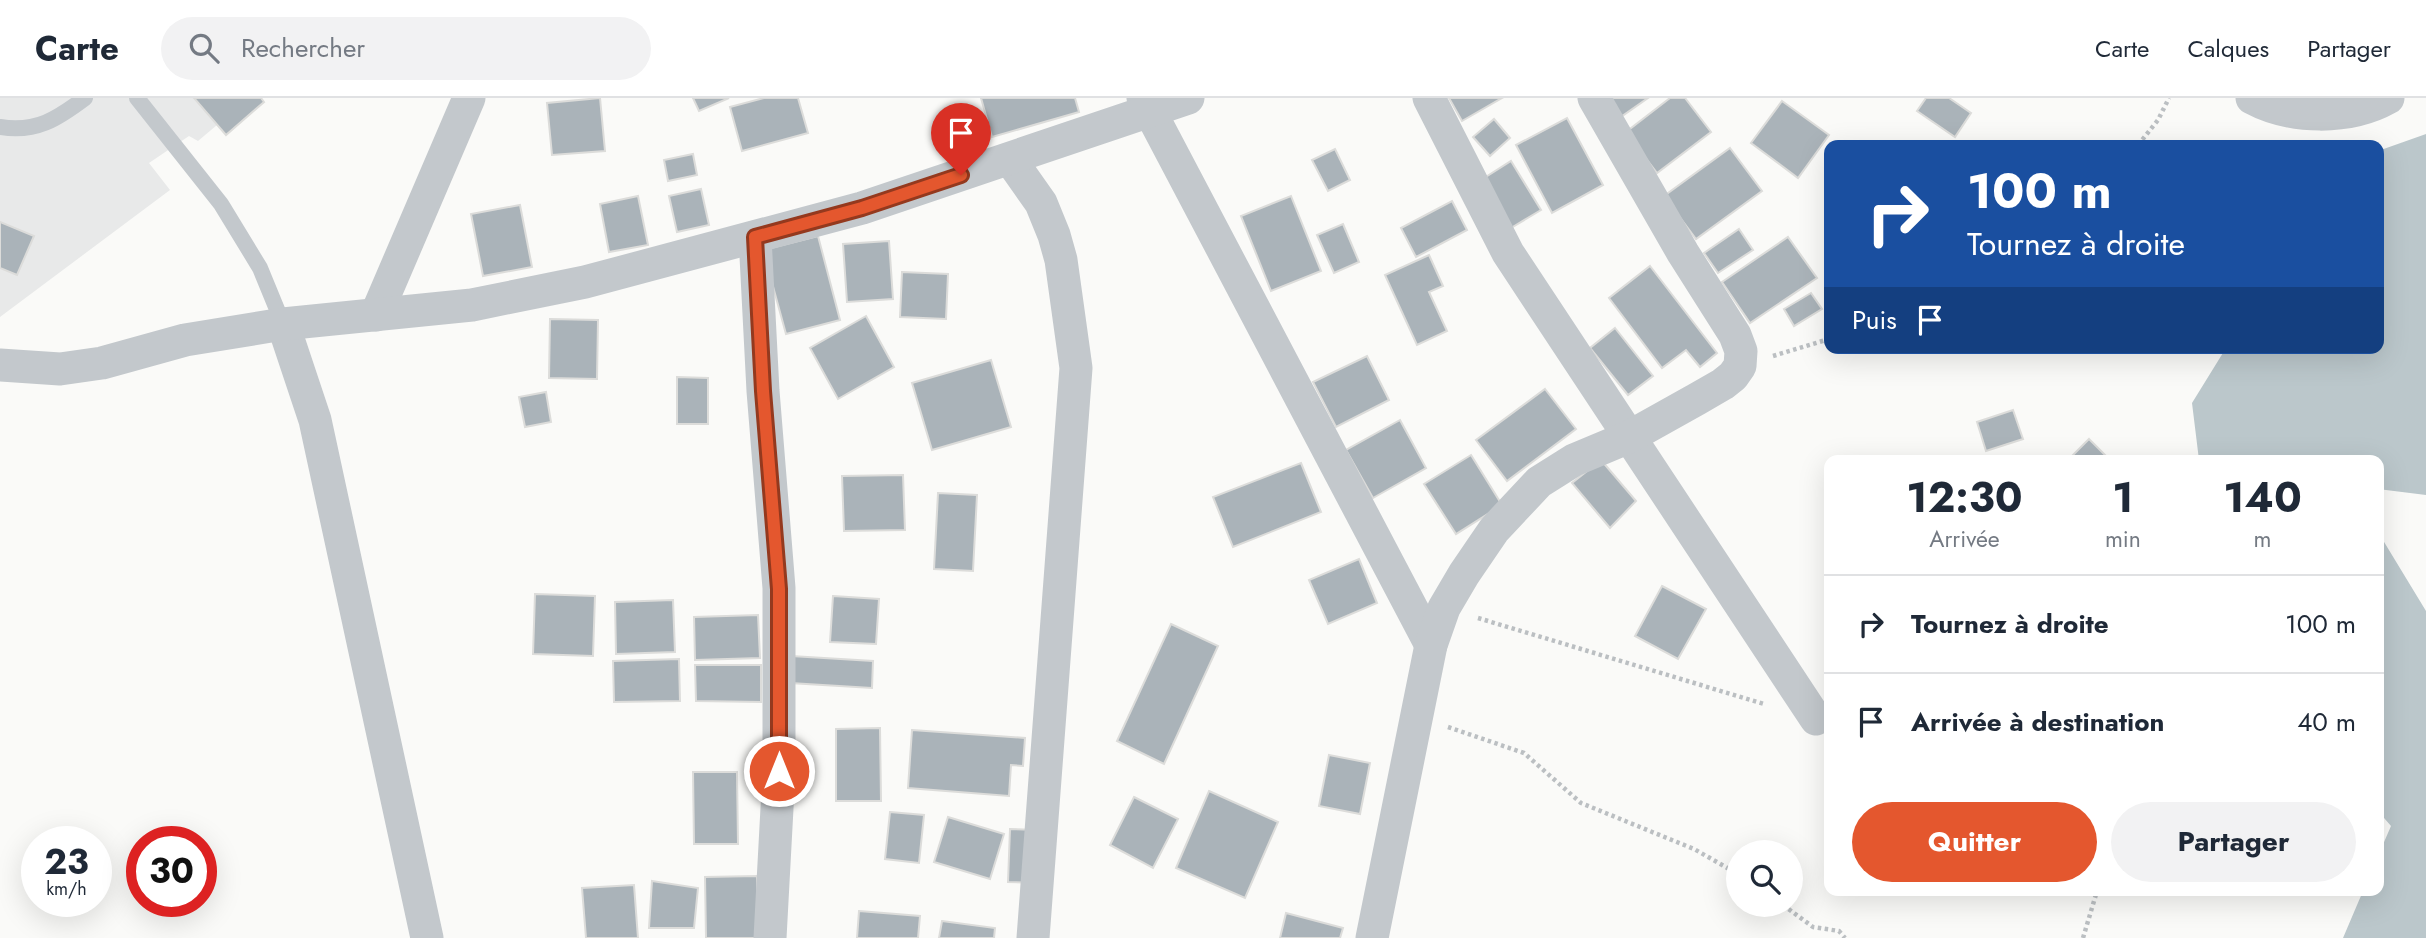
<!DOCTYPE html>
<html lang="fr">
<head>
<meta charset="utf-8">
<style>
	body { margin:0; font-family:Jost,sans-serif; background:#f2f2f3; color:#1f2937; height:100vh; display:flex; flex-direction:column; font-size:26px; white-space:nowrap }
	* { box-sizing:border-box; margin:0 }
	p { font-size:23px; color:#747a83 }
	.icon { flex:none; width:38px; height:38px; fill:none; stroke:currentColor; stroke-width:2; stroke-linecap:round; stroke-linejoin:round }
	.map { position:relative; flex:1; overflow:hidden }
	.details { position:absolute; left:1824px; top:357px; width:560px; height:441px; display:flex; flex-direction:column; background:#fff; border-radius:14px; box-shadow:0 7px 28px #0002 }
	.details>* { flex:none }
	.hud { position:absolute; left:1824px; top:42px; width:560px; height:214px; border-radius:14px; box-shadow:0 7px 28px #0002; background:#1a4fa0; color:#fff; overflow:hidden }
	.tools { position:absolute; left:1726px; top:742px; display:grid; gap:14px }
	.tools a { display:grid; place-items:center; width:77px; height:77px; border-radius:50%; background:#fff; box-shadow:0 7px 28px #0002; font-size:35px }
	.speed { position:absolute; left:21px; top:728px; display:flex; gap:14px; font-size:35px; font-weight:700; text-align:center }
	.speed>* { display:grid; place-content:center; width:91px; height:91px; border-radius:50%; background:#fff; box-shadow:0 7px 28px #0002; line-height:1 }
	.speed small { font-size:18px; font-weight:400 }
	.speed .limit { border:10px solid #d22; background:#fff; color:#111 }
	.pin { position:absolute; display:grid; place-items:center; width:60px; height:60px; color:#fff; margin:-72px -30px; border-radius:50% 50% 50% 0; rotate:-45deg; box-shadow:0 0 7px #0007 }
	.pin .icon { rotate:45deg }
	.me { position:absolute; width:77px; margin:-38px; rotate:0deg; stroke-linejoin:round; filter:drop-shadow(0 0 5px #0008) }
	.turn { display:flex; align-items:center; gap:24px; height:147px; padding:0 28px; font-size:32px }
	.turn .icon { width:91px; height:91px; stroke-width:2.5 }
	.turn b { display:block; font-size:49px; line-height:60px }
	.then { display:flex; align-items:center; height:66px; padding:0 28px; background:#0003; gap:14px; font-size:26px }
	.eta { display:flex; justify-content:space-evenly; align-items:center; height:119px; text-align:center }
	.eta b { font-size:42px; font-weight:700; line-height:49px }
	.cta { display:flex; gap:14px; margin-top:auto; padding:14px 28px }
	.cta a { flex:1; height:80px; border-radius:42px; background:#e4572e; color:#fff; font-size:28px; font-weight:700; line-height:80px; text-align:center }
	.cta a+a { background:#f2f2f3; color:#1f2937 }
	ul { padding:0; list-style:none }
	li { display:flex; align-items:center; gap:21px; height:98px; padding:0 28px; border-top:2px solid #e0e1e3 }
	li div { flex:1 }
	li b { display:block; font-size:26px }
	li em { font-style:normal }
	header { display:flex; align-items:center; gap:42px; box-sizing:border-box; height:98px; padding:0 35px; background:#fff; border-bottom:2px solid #e0e1e3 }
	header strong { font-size:33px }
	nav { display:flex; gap:38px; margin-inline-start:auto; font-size:24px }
	.search { width:490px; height:63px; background:#f2f2f3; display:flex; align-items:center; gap:18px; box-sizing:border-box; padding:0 24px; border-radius:38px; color:#747a83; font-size:26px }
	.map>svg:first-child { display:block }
</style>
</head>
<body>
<header>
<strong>Carte</strong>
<div class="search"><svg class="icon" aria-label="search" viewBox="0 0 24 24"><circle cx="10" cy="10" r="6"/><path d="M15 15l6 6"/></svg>Rechercher</div>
<nav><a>Carte</a><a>Calques</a><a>Partager</a></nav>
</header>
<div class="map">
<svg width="2426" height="840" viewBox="0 0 2426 840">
	<rect width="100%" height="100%" fill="#fafaf8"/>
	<path fill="#e8e9e9" d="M0,0h261l3,4 -38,33 -9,-10 -19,16 -9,-5 -40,27 21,27 -170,127z"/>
	<g fill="#bbc7cb">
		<path d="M2426,36v361l-48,-6v-29h-179l-7,-57 34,-55h152v-197z"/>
		<path d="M2378,434l48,79v327h-83l20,-47h15v-35l13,-30 -13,-15z"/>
	</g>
	<g fill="#aab3b9" stroke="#dcdcda" stroke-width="2">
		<path d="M194,0h67l3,4 -38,33z"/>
		<path d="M600,0l5,53 -53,4 -5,-52z"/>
		<path d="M693,0h36l-30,13z"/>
		<path d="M764,0h34l10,35 -66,18 -12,-44z"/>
		<path d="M981,0h94l4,14 -87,25z"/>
		<path d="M1449,0h53l-40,23z"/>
		<path d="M1599,0h49l-33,23z"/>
		<path d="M1670,0h15l26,34 -54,41 -31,-41z"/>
		<path d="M1926,0h23l22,15 -16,24 -38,-26z"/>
		<path d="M1782,3l47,34 -31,43 -47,-35z"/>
		<path d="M1567,20l36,67 -51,28 -36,-68z"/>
		<path d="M1494,21l16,19 -20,18 -17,-19z"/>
		<path d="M1730,50l32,43 -66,48 -32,-43z"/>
		<path d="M1335,51l15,31 -22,11 -16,-31z"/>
		<path d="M693,56l4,21 -29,6 -4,-21z"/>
		<path d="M1511,63l30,49 -30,18 -30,-48z"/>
		<path d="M701,91l8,36 -32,7 -8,-36z"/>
		<path d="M638,98l10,49 -39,7 -9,-48z"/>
		<path d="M1291,98l30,75 -50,20 -30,-75z"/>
		<path d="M1452,103l15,29 -51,27 -15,-29z"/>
		<path d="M520,107l12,62 -49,9 -12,-62z"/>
		<path d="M0,124l34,14 -17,39 -17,-7z"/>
		<path d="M1343,126l16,38 -25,11 -17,-38z"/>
		<path d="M1739,131l14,21 -35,23 -14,-20z"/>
		<path d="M818,138l22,84 -54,14 -23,-84z"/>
		<path d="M1788,139l29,41 -67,45 -28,-41z"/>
		<path d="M889,143l4,58 -46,3 -4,-58z"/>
		<path d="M1429,157l14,31 -14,6 18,39 -30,14 -32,-70z"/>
		<path d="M1650,168l67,87 -17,14 -14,-17 -24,18 -53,-70z"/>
		<path d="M902,174l46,2 -2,45 -46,-2z"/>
		<path d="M1811,195l11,16 -28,17 -10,-17z"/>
		<path d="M866,218l28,51 -56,32 -28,-51z"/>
		<path d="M550,221l48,1 -1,59 -48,-1z"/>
		<path d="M1615,230l38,48 -25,19 -38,-47z"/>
		<path d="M1367,258l22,44 -53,27 -23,-45z"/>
		<path d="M991,262l20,67 -79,23 -20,-67z"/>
		<path d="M677,279l31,1v46h-31z"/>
		<path d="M1545,291l31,40 -69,52 -31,-41z"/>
		<path d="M546,294l5,30 -26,5 -6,-30z"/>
		<path d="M2013,312l10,29 -37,12 -9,-29z"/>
		<path d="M1400,322l26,48 -53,30 -27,-48z"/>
		<path d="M2089,341l21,21h-42z"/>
		<path d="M1471,357l31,50 -46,29 -32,-50z"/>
		<path d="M1601,362l35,41 -26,27 -38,-45z"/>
		<path d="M1301,365l20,49 -88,35 -20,-50z"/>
		<path d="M903,377l2,55 -61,1 -2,-55z"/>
		<path d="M938,395l39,2 -4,76 -39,-2z"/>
		<path d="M1359,461l18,44 -49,21 -19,-44z"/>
		<path d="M1662,488l44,23 -28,50 -43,-23z"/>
		<path d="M535,496l60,2 -2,60 -60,-2z"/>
		<path d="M833,498l46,3 -3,45 -46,-2z"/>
		<path d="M673,502l2,52 -59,2 -1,-52z"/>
		<path d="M758,517l2,43 -65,2 -1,-43z"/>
		<path d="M1171,526l47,22 -54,118 -47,-23z"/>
		<path d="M791,558l82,5 -1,27 -82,-5z"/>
		<path d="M679,561l1,42 -66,1 -1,-41z"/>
		<path d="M695,567h66v37l-65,-1z"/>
		<path d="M880,630l1,73h-45v-72z"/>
		<path d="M912,632l113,8 -2,28 -12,-1 -2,31 -101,-8z"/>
		<path d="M1329,657l41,8 -10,51 -41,-8z"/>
		<path d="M693,674h44l1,72h-44z"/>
		<path d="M1209,693l69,31 -33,76 -69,-30z"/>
		<path d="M1134,699l44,22 -25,49 -43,-23z"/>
		<path d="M890,714l34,3 -5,48 -34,-4z"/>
		<path d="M948,719l56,17 -14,45 -56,-17z"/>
		<path d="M1010,731l29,1 -2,53 -29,-1z"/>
		<path d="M757,778l1,62h-52l-1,-61z"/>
		<path d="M652,783l46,7 -4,40h-45z"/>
		<path d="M634,787l4,53h-52l-4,-50z"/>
		<path d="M859,813l61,5 -2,22h-61z"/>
		<path d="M1286,815l57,15 -3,10h-60z"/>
		<path d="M942,823l53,7 -1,10h-55z"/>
	</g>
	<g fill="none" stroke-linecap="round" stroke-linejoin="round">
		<g stroke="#bbbfc2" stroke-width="4.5" stroke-dasharray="3.5 3.5" stroke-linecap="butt">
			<path d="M2138,47l20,-25 11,-22"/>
			<path d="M1773,258l56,-17"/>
			<path d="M1478,520l286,86"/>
			<path d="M1448,629l76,26 57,50 113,46 44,25"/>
			<path d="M1783,807l30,22 26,4 6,7"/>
			<path d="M2083,840l14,-47"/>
		</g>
		<g stroke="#c3c8cc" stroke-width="16">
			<path d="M137,0l84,106 39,64 23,56"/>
			<path d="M0,29c36,6 57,-8 85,-29"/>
		</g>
		<g stroke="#c3c8cc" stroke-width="33">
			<path d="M1143,0l288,547"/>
			<path d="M1429,0l79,155 308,466"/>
			<path d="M2252,0c39,21 97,22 136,0"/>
			<path d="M1010,61l31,44 13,32 7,25 15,108 -43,570"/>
			<path d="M755,139l8,154 16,197v183l-9,167"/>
			<path d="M376,217l93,-217"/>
			<path d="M283,226l32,96 112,518"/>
			<path d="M0,267l60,4 42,-6 83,-23 98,-16 189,-19 113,-23 277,-74 326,-110"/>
			<path d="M1372,840l59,-293 13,-37 20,-34 30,-44 45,-48 35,-22 55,-23 68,-38 26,-15 10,-8 7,-10 1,-15 -6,-16 -52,-82 -89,-155"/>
		</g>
	</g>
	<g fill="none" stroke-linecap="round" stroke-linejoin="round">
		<defs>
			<path id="route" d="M779,673v-182l-16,-198 -8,-154 107,-29 99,-33"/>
		</defs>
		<use href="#route" stroke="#94391e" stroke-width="18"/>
		<use href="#route" stroke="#e4572e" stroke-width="12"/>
	</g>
</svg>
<div class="tools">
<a><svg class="icon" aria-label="search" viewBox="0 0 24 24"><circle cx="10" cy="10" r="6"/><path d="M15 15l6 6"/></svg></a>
</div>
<div class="speed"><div>23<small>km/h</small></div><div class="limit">30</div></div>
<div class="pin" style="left:961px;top:77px;background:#d93025"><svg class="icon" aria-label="arrive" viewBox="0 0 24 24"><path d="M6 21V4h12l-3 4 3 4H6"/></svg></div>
<svg class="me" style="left:779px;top:673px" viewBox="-20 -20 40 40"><circle r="17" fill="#e4572e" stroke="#fff" stroke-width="3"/><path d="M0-11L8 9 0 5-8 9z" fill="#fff"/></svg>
<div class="hud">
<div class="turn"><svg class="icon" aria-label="right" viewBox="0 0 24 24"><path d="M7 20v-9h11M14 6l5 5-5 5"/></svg><div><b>100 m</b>Tournez à droite</div></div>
<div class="then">Puis<svg class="icon" aria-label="arrive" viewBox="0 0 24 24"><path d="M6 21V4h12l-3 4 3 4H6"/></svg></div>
</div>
<section class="details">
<div class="eta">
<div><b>12:30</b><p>Arrivée</p></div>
<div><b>1</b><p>min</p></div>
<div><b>140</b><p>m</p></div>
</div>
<ul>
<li><svg class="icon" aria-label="right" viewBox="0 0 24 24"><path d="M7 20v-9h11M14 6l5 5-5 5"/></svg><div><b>Tournez à droite</b></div><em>100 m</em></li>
<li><svg class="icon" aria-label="arrive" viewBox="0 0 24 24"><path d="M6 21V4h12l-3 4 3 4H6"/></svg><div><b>Arrivée à destination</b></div><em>40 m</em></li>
</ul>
<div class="cta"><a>Quitter</a><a>Partager</a></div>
</section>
</div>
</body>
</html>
